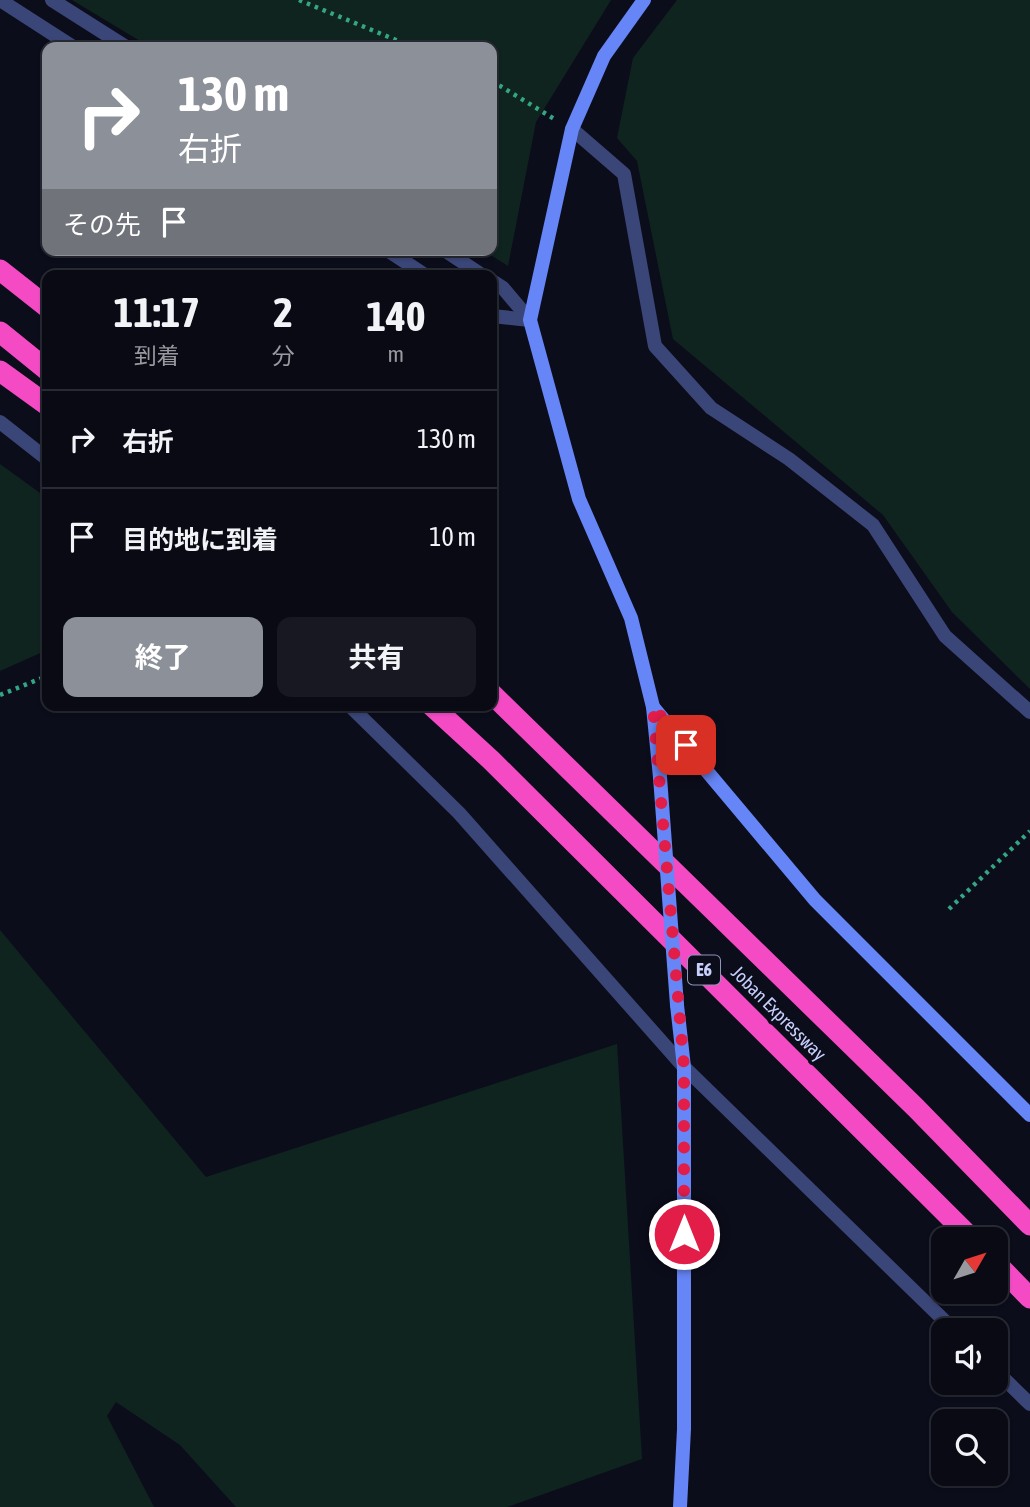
<!DOCTYPE html>
<html lang="ja">
<head>
<meta charset="utf-8">
<style>
	body { margin:0; font-family:"Asap Condensed","Noto Sans JP",sans-serif; background:#171822; color:#f1f3f6; height:100vh; display:flex; flex-direction:column; font-size:26px; white-space:nowrap }
	* { box-sizing:border-box; margin:0 }
	p { font-size:23px; color:#999aa0 }
	.icon { flex:none; width:38px; height:38px; fill:none; stroke:currentColor; stroke-width:2; stroke-linecap:round; stroke-linejoin:round }
	.map { position:relative; flex:1; overflow:hidden }
	.sheet { position:absolute; left:42px; top:270px; width:455px; height:441px; display:flex; flex-direction:column; background:#090a14; border-radius:14px; box-shadow:0 2px 5px #0004,0 0 0 2px #292b34 }
	.sheet>* { flex:none }
	.top-card { position:absolute; left:42px; top:42px; width:455px; height:214px; border-radius:14px; box-shadow:0 2px 5px #0004,0 0 0 2px #292b34; background:#8c9099; color:#fff; overflow:hidden }
	.needle { width:46px; rotate:51deg }
	.tools { position:absolute; left:931px; top:1227px; display:grid; gap:14px }
	.tools a { display:grid; place-items:center; width:77px; height:77px; border-radius:14px; background:#090a14; box-shadow:0 2px 5px #0004,0 0 0 2px #292b34; font-size:35px }
	.pin { position:absolute; display:grid; place-items:center; width:60px; height:60px; color:#fff; margin:-30px; border-radius:14px; box-shadow:0 4px 10px #0006 }
	.me { position:absolute; width:77px; margin:-38px; rotate:0deg; stroke-linejoin:round; filter:drop-shadow(0 0 5px #0008) }
	.turn { display:flex; align-items:center; gap:24px; height:147px; padding:0 21px; font-size:32px }
	.turn .icon { width:91px; height:91px; stroke-width:2.5 }
	.turn b { display:block; font-size:49px; line-height:60px }
	.then { display:flex; align-items:center; height:66px; padding:0 21px; background:#0003; gap:14px; font-size:26px }
	.eta { display:flex; justify-content:space-evenly; align-items:center; height:119px; text-align:center }
	.eta b { font-size:42px; font-weight:700; line-height:49px }
	.primary-button { display:flex; gap:14px; margin-top:auto; padding:14px 21px }
	.primary-button a { flex:1; height:80px; border-radius:14px; background:#8c9099; color:#fff; font-size:28px; font-weight:700; line-height:80px; text-align:center }
	.primary-button a+a { background:#171822; color:#f1f3f6 }
	ul { padding:0; list-style:none }
	li { display:flex; align-items:center; gap:21px; height:98px; padding:0 21px; border-top:2px solid #292b34 }
	li div { flex:1 }
	li b { display:block; font-size:26px }
	li em { font-style:normal }
	.map>svg:first-child { display:block }
</style>
</head>
<body>
<div class="map">
<svg width="1030" height="1507" viewBox="0 0 1030 1507">
	<rect width="100%" height="100%" fill="#0c0d1b"/>
	<g fill="#0f241f">
		<path d="M72,0h539l-75,122 -28,144 -25,-16h9v-203h-342z"/>
		<path d="M677,0h353v689l-78,-77 -69,-97 -210,-176 -36,-178 -20,-23 16,-80z"/>
		<path d="M0,464l47,34v152l-47,21z"/>
		<path d="M0,930l206,247 411,-133 25,415 -135,48h-271l-56,-62 -64,-43 -9,14 47,91h-154z"/>
	</g>
	<g fill="none" stroke-linecap="round" stroke-linejoin="round">
		<g stroke="#33a683" stroke-width="4.5" stroke-dasharray="3.5 5" stroke-linecap="butt">
			<path d="M299,0l114,47"/>
			<path d="M492,81l64,39"/>
			<path d="M0,695l47,-19"/>
			<path d="M949,909l81,-78"/>
		</g>
		<g stroke="#3a4677" stroke-width="14">
			<path d="M0,0l73,47"/>
			<path d="M52,0l74,47"/>
			<path d="M572,129l52,45 31,172 56,62 78,51 84,66 72,111 85,76"/>
			<path d="M387,250l38,25"/>
			<path d="M444,250l38,25"/>
			<path d="M492,281l11,7 27,32"/>
			<path d="M492,316l38,4"/>
			<path d="M0,422l47,37"/>
			<path d="M349,705l110,108 225,254 270,263"/>
			<path d="M996,1371l34,33"/>
		</g>
		<g stroke="#6685f6" stroke-width="14">
			<path d="M644,0l-40,56 -32,73 -42,191 49,179 52,119 22,89 7,70"/>
			<path d="M653,707l162,193 215,215"/>
			<path d="M677,1005l7,62v362l-4,78"/>
		</g>
		<g stroke="#f44bc5" stroke-width="21">
			<path d="M0,270l47,37"/>
			<path d="M0,332l47,38"/>
			<path d="M0,371l47,34"/>
			<path d="M492,694l424,414 114,117"/>
			<path d="M431,705l60,55 481,479"/>
			<path d="M996,1263l34,35"/>
		</g>
		<path stroke="#6685f6" stroke-width="14" d="M660,777l17,228"/>
	</g>
	<g fill="none" stroke-linecap="round" stroke-linejoin="round">
		<path stroke="#e11d48" stroke-width="12" stroke-dasharray="0 21.6" d="M684,1234v-167l-31,-360 33,38"/>
	</g>
	<g text-anchor="middle" stroke-width="7" stroke-linejoin="round" paint-order="stroke">
		<rect fill="#0c0d1b" stroke="#9095b8" stroke-width="2" x="688" y="955.5" width="32" height="29" rx="5"/>
		<g font-size="18" font-weight="bold" fill="#c9cffc">
			<text x="704" y="976">E6</text>
		</g>
		<g font-size="19" fill="#c9cffc" stroke="#0c0d1b">
			<text transform="translate(779 1013) rotate(45)" y="7">Joban Expressway</text>
		</g>
	</g>
</svg>
<div class="tools">
<a><svg class="needle" viewBox="-14 -14 28 28"><path d="M0-13l5 13h-10z" fill="#e53935"/><path d="M0 13l5-13h-10z" fill="#999aa0"/></svg></a>
<a><svg class="icon" aria-label="sound" viewBox="0 0 24 24"><path d="M4 9h4l5-4v14l-5-4H4zM17 9q2 3 0 6"/></svg></a>
<a><svg class="icon" aria-label="search" viewBox="0 0 24 24"><circle cx="10" cy="10" r="6"/><path d="M15 15l6 6"/></svg></a>
</div>
<div class="pin" style="left:686px;top:745px;background:#d93025"><svg class="icon" aria-label="arrive" viewBox="0 0 24 24"><path d="M6 21V4h12l-3 4 3 4H6"/></svg></div>
<svg class="me" style="left:684px;top:1234px" viewBox="-20 -20 40 40"><circle r="17" fill="#e11d48" stroke="#fff" stroke-width="3"/><path d="M0-11L8 9 0 5-8 9z" fill="#fff"/></svg>
<div class="top-card">
<div class="turn"><svg class="icon" aria-label="right" viewBox="0 0 24 24"><path d="M7 20v-9h11M14 6l5 5-5 5"/></svg><div><b>130 m</b>右折</div></div>
<div class="then">その先<svg class="icon" aria-label="arrive" viewBox="0 0 24 24"><path d="M6 21V4h12l-3 4 3 4H6"/></svg></div>
</div>
<section class="sheet">
<div class="eta">
<div><b>11:17</b><p>到着</p></div>
<div><b>2</b><p>分</p></div>
<div><b>140</b><p>m</p></div>
</div>
<ul>
<li><svg class="icon" aria-label="right" viewBox="0 0 24 24"><path d="M7 20v-9h11M14 6l5 5-5 5"/></svg><div><b>右折</b></div><em>130 m</em></li>
<li><svg class="icon" aria-label="arrive" viewBox="0 0 24 24"><path d="M6 21V4h12l-3 4 3 4H6"/></svg><div><b>目的地に到着</b></div><em>10 m</em></li>
</ul>
<div class="primary-button"><a>終了</a><a>共有</a></div>
</section>
</div>
</body>
</html>
